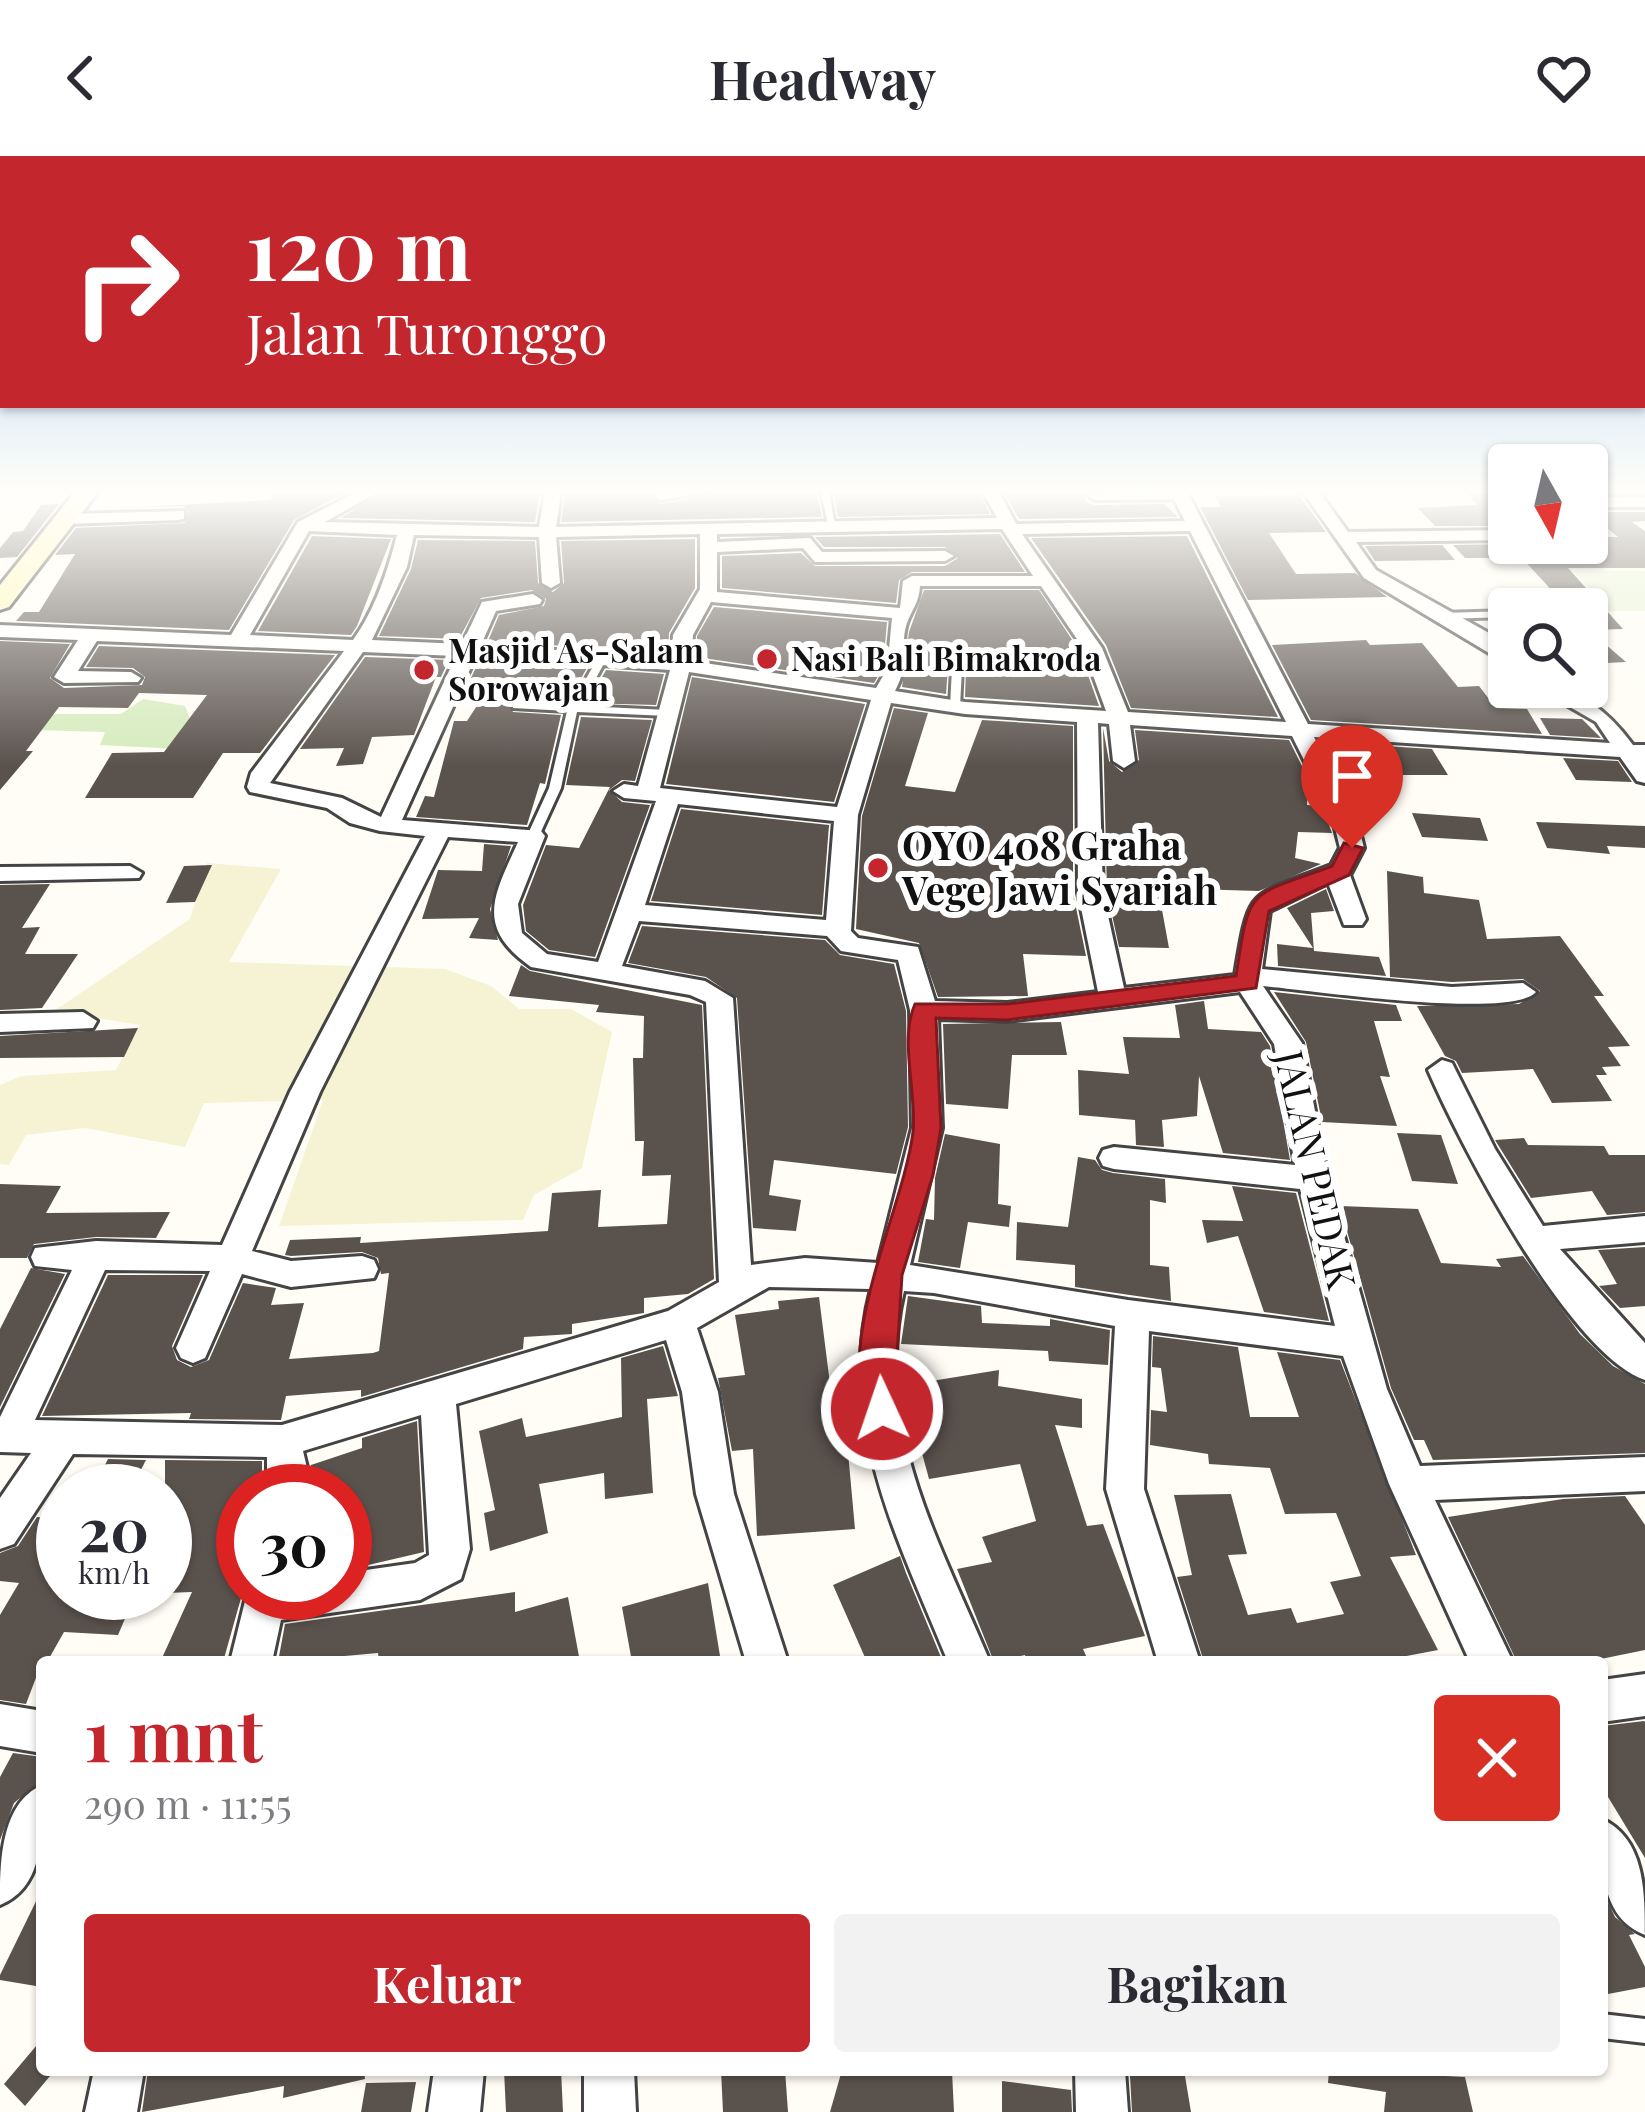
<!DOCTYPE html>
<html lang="id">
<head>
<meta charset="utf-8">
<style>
	body { margin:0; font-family:"Playfair Display",serif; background:#f2f2f3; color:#2b2b33; height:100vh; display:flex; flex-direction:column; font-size:45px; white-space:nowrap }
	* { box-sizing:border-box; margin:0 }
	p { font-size:39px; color:#7c7c81 }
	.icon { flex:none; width:66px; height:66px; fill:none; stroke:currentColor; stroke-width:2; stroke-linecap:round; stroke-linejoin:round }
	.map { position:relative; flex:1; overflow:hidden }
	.sheet { position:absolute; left:36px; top:1500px; width:1572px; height:420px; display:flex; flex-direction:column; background:#fff; border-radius:12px; box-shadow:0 3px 9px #0004 }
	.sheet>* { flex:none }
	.top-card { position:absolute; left:0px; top:0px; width:1647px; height:252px; box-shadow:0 3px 9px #0004; background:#c4262e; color:#fff; overflow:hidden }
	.needle { width:78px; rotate:172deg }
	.buttons { position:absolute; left:1488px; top:288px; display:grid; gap:24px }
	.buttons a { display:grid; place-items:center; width:120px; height:120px; border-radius:12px; background:#fff; box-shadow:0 3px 9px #0004; font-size:60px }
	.speed { position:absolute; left:36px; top:1308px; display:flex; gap:24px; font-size:60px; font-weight:700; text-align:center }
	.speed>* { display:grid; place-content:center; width:156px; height:156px; border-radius:50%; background:#fff; box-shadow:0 3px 9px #0004; line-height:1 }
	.speed small { font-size:30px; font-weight:400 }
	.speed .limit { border:18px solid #d22; background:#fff; color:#111 }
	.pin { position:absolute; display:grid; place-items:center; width:102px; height:102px; color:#fff; margin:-123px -51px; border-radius:50% 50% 50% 0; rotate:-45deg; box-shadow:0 0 12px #0007 }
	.pin .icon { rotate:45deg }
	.me { position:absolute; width:132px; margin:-66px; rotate:357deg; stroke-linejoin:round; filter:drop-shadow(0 0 9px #0008) }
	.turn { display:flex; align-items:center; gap:42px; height:252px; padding:0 48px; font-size:54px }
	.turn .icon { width:156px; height:156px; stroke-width:2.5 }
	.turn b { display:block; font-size:84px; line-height:102px }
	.round { display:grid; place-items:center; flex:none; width:126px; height:126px; border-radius:12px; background:#f2f2f3 }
	.overview { display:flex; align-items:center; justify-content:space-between; height:204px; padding:0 48px }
	h1 { font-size:72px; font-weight:700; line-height:90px; color:#c4262e }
	.primary-button { display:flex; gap:24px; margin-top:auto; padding:24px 48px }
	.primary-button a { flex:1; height:138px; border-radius:12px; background:#c4262e; color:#fff; font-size:48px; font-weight:700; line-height:138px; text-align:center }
	.primary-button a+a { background:#f2f2f3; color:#2b2b33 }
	header { display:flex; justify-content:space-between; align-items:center; height:156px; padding:0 48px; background:#fff; font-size:54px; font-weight:700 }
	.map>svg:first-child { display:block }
</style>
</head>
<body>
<header><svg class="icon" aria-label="back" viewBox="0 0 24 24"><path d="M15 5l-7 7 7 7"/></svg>Headway<svg class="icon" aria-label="heart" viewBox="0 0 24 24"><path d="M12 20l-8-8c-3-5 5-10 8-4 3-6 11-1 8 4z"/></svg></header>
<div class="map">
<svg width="1645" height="1956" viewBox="0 0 1645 1956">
	<rect width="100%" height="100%" fill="#fffdf5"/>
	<path fill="#f6f3d4" d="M207,707l74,6 -52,93 216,7 46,17 28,23h52l41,23 -30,136 -48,27 -11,25 -244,6 44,-126 -119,3 -19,44 -100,-19 -59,7 -17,30 -9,-1v-79l21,-9 95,-6 24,-45 -86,-14 136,-92z"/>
	<path fill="#d5ebbd" d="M143,543l42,7 9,25 -15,18 -79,-4 5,-13 -105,-3v-15h121z"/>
	<path fill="#e6f2cf" d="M1573,415h72v40h-36z"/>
	<g fill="#5a524d">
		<path d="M275,336h71l-52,28 -65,110 -213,-9 8,-9h15l36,-58 -20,1 21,-27 109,-5 3,-12 -4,-5 -61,2 147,-8z"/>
		<path d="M382,336h158l-5,30 -194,-4z"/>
		<path d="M565,336h84l11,12 54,-9 103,-1 5,23 -261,5z"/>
		<path d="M877,336h102l11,22 -152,3 -4,-23z"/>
		<path d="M1004,336l79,1 4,10 8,2 69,-1 14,13 -159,2z"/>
		<path d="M1466,336h21l22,18v16h-74l-17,-18 59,-3z"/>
		<path d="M1299,339l27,37 -57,1 27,41 59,-1 32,24 -139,3 -48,-93h21l-6,-11z"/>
		<path d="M59,348l-42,53 -17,1v-10l13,-16 10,-1 18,-26z"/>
		<path d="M1587,356h58v9l-13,1 13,9v37h-77l55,61 -34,1 37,32 -39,2v-55h-18l-60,-65 85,-1 -6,-6h30z"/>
		<path d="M1000,378l25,38h-113l-13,8 -3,23 -174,-15v-32l79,-3 14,13h130l13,-8 -13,-11h-121l-9,-10z"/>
		<path d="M312,380l79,3 -34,87 -6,9 -93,-4z"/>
		<path d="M1187,380l91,181 -147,-9 -25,-63 -75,-107z"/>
		<path d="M695,383v49l-26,45 -1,20 -180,-12 11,-26 45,-9 2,-7 -14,-9 -51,8 -22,41 -80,-3 32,-67 7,-29 117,1 3,42 15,9 11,-9 -3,-42z"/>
		<path d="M1509,388v14h-44l-12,-13z"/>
		<path d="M1442,389l13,15 -80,1 -10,-15z"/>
		<path d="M924,434h115l40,60 20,56 -134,-9 1,-29 -7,-7 -11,7 -2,26 -44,-7 7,-55z"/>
		<path d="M714,451l173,15 -4,46 -9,15 -178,-26 1,-21z"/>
		<path d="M1366,484l4,5 52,-2 36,44 21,-1 17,22 31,1 15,25 -231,-14 -39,-75z"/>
		<path d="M0,485l70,3 -20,34 14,10 78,-3 3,-8 -12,-9 -47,-1 13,-21 236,9 -75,98h-37l-30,45h-108l27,-45 52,-1 43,-57 -68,-2 -11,15 -69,-1 -33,44h7l-33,39z"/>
		<path d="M365,501l84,3 -8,17h-5l-22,58 -42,2 -9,27 -27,2 8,-18 -44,1z"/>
		<path d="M479,505l108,7 -11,19 5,8 12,-2 13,-23 58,4 -8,31 -147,-4 4,11 48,3 -16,69 -5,-1 -13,42 -111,-8 9,-21 9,1 20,-76h13l26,-40 -23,-1z"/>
		<path d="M692,521l173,27 -31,98 -168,-18z"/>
		<path d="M894,552l34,5 -23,73 50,6 27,-72 91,6v167l13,63 -63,-2 5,42 -90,1 -19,-54 -63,-14 6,-113z"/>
		<path d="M581,561l71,3 -17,61 -13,-1 -13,10 13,12 28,3 -55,152 -46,-7 -23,-19 -3,-26 23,-60 33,3 31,-61 -44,-2z"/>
		<path d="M1540,562l42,1 19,19 -51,-3z"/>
		<path d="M1103,572l6,33 13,11 17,-12 -4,-30 154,10 19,38 -1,27 15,1 10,27 -34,-1 -3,26 26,6 -62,27 -101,-3 11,60 -50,-1 -12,-55z"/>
		<path d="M1322,586l110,7 16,26h-72l-2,-5 -39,-3z"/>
		<path d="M1563,602l55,3 14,21 -56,-2z"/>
		<path d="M681,653l148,16 -7,90 -171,-14z"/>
		<path d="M1412,657l68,5 8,23 -66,-4z"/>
		<path d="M1536,666l109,4v22l-38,-2 3,8 -63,-6z"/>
		<path d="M484,688l27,2 -21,63 8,31 -29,-2 10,-20 -57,1 16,-49 44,1z"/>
		<path d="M212,709l-17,37 -29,1 18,-37z"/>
		<path d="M1387,715l36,6 1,16 55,7 8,39 73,-3 44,60h-10l36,50 -22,1 13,19 -19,1 5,8h-11l16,26 -60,2 -19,-34 -71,4 -6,-12 -11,-5 -28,-50 102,-2 21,-13 -17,-12 -71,3 -62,-5z"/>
		<path d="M50,728l-28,44 18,-1 -15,27h53l-36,54 -42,2v-125z"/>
		<path d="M1326,733l8,22 -23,2 3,38 65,6 7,19 -108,-10 -1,-22 36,4 -26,-40z"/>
		<path d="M642,770l183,14 15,15 54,9 12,47 2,116 -12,47 -122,-14 -5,35 32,5 -5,31 -43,-3 -16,-230 -31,-21 -78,-14z"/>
		<path d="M521,809l9,6 172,34 12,274 -26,15 -44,4v15l-72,11v10l-48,3 -1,12 -162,48v-7l-75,6 -5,24 -92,-1 2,-6 -149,3 66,-141h95l-31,71 5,14 14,7 18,-7 34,-77 33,5 -5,17 33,-2 -15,56 84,-6 6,-2 10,-78 -8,1 -3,-16 -16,-6 -71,4 -6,-1 5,-15 71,-3 -1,6 188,-12 4,-38 49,-3 -3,37 69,-3 4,-49 -29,1 2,-35h-9l-2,-83h10l1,-42 -48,-4 3,-7 -90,-9z"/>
		<path d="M1274,836l122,13 6,16h-28l16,56 -10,-1 17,50 -75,-4 -16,-80z"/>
		<path d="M1204,845l4,28 53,3 9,14 20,114 -67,-7 -24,-77 -2,40 -35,4 2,27 -28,-2 -1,-25 -56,-5 -1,-45 51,4 -6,-37 57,1 -5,-33z"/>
		<path d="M1061,866l6,33h-55l-4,54 -62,-5 -3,-80z"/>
		<path d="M138,872l-14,29 -124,1v-22z"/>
		<path d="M1397,977l44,2 17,49 -46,-3z"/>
		<path d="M945,978l55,10 -2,60 13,2 -2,21 -41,-5 -8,46 -42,-6 8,-43 8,1 1,-42z"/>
		<path d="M1524,982l4,7 76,1 5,9h36v57l-38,3 -15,-24 -61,7 -36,-58z"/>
		<path d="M1078,1001l17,3 7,10 11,3 52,6 1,24 -16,-3v65l19,2 2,34 -96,-14v-22l-59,-5 1,-38 51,5z"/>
		<path d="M0,1028l61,2 -15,27 124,-1 -14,26 -60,-1 -62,7 -7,14h-27z"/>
		<path d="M1232,1030l64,7 33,128 -65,-9 -26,-76 -31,7 -5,-23 41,1z"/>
		<path d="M1340,1050l78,3 23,54 60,4 -5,-8 27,-3 57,78 33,32 32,18v69l-212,7 -9,-20h-10l-23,-52z"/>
		<path d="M1645,1091v59l-25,2 -21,-22 18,-2 -19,-34z"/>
		<path d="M31,1112l34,6 -65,133v-78z"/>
		<path d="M908,1140l73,10 1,17 68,3v-7l60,11 -2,35 -59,-4 -1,-10 -147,-7z"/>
		<path d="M819,1141l11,87 27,-4 6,59 -16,2 8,88 -98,7 -4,-87 -21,2 -14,-73 27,-3 -10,-60 44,-6 -1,-8z"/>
		<path d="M1153,1180l85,11 12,70h49l-22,-65 63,8 76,195 -26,2 48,93 -63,12h-171l-27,-85 15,-2 -18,-80 57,-1 16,60 -19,1 20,60 43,-7 6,15 47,-9 -14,-32 31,-6 -25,-63 -51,1 -15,-46 -61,-4 -1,-10 -58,-9 1,-35 16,2 -6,-44 -9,-1z"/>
		<path d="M663,1190l15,50 -31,3 6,94 -48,6 -1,-26 -65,11 9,49 -58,18 -6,-38 11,-3 -16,-79 43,-13 4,19 96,-20 -1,-59z"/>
		<path d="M999,1214l-1,16 84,13v29l-27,-3 32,101 16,-2 42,112 -62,13 4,9 -17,4h-43l-2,-7 -31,7 -37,-93 35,-7 -10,-25 54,-16 -16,-57 -91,15 -13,-48 -8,1 -7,-46z"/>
		<path d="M417,1265l7,131 -60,14 -6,-44 -13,5v-36h-35l1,-26 51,-17v-10z"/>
		<path d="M108,1303l38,1 -15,29 -37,-3z"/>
		<path d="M165,1304l97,1v30h-19v100l-20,71 -61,-4 30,-66 -27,1z"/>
		<path d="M1625,1340l20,29v125l-59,12h-69l-69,-145 115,-18z"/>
		<path d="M37,1361l20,2 -12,22 18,2v50h73l-18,42 -54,-3 -17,30h-5l-16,42 -26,-4v-85l19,-32 -19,-2v-28l18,-7z"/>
		<path d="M900,1400l6,17 37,89h-76l-34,-77z"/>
		<path d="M708,1427l13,79h-89l-10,-55z"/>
		<path d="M515,1436v20l53,-15 12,65h-201l-1,-9 -100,9 7,-38z"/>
		<path d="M1644,1565l1,1v136l-43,-71v-61z"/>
		<path d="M13,1597l29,4v23l-28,23 -14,37v-63z"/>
		<path d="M42,1733v98l-42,-7v-5z"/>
		<path d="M1602,1733l13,28 20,17 -6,1 16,32v20l-37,7 -6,-13z"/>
		<path d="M42,1883v31h13l-30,36 -21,-22z"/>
		<path d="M148,1914h216l1,9 -82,19 1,-12 -142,26z"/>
		<path d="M504,1914h57l2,42h-57z"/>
		<path d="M721,1914h64l3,42h-65z"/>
		<path d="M842,1914l110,1 2,41h-124z"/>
		<path d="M1161,1914h23l7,42h-59l-2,-36h30z"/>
		<path d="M1329,1914l136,7 8,35h-89l2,-20 -58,-9z"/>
		<path d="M1002,1925l69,9 1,22h-70z"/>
		<path d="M416,1926l-5,30h-50l5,-29z"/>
	</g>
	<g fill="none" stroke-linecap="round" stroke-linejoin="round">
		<defs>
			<g id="lane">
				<path d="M821,336h8l6,34 -7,-2z"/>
				<path d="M1509,455v6l-67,2 -5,-3 5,-3z"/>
				<path d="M599,500l8,2 -18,33h-8l-1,-2z"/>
				<path d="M957,509l5,3 -2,39 -5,3 -5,-3 2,-39z"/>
				<path d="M517,547l151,7 5,3 -5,3 -91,-4 -16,76 -22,48 -6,4 -6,-4 22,-48 18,-77 -54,-3v-4z"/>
				<path d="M1602,1858l43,5v24l-43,-5z"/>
			</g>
			<g id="street">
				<path d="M357,336h21l-53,30 214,5 6,-35h16l-5,35 441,-9 -14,-26h16l17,32 169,-3 -11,-22 -79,1 -8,-5 100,-3 121,232 302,19 -14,-21 -61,-35c44,0 73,24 98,58h12v38l-8,-2 -17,-24 -306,-20 42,79 8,32 -14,27 16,44 -4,6h-18l-16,-42 -58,28 -8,58 190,18 71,-4 13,9c-25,28 -228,-2 -273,-6l39,57 26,136 59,210 33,77 225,-9v34l-210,9 78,162h-43l-81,-178 -46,-128 -194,-25 -5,158 56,173h-42l-52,-173 9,-163 -181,-33 -30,-2c-32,136 36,251 86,371h-42c-49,-121 -112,-238 -77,-373l-102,-2 -72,41 21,64 16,102 54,168h-42l-50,-168 -14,-102 -16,-52 -210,64 14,145 -9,30 -41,21 -139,20 -9,42h-42l17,-69h98v-20l70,-10 14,-8 -8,-140 -118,36 5,21 -3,19h-38v-34l-194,-3 -59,90 -14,5v-51l31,-45 -31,-1v-35l72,-147 -37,-4 -4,-9 4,-9 61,-7 126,4 68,-153 135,-256 -45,-5 -30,-8 -23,-15 -77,-16 -3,-5 4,-14 93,-122 -247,-10 -19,30 53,1 10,6 -3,4 -74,1 -10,-6 24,-37 -78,-3v-12l231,10 67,-113zM1002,373l31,47h-121l-9,5 -3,27 -183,-16v-40l86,-4 12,14 130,-1 9,-5 -9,-5 -123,1 -12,-14 -93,4v-8zM309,375l88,4c-9,35 -22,75 -44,105l-103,-5zM1190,375l96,191 -158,-10 -26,-64 -80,-114zM700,378v55l-27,46 -1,23 -191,-13 15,-34 44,-7 2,-4 -9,-6 -51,8 -20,42 -90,-4 35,-73 7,-32 125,2 3,46 9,5 9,-5 -4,-46zM920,430h121l42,62 23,63 -141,-9 -70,-11c16,-30 4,-44 12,-68 5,-14 12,-20 13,-37zM711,446l181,16 -5,51 -11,19 -185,-27 2,-26zM363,496l93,4 -75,161 -39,-19 -72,-15zM476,500l194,14 -32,116 -14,-2 -11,7 11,7 32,3 -58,161 -51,-8 -25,-21 -4,-29 27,-68 -4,-5 -139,-11zM689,516l182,28 -34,107 -177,-19zM891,547l74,11 112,8 1,171 20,99 -91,11 -72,-2 -17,-54 -60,-9 -7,-7 7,-116zM1098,567l11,1 4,37 11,7 11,-7 -5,-36 162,11 40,80 8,32 -9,17c-84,33 -81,19 -96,110l-111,13 -21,-95zM678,648l156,17 -8,99 -181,-15zM448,681l70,5c-24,53 -44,85 13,125l159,28 16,7 13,280 -51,29 -386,114 -247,-5 70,-150 105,1 -34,77 5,10 12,5 12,-5 37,-84 49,13 83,-9 4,-9 -4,-9 -12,-4 -71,5 -39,-10 68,-159zM639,765l188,15 14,15 57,9 12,50 2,118 -34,135 -73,-5 -54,7 -18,-267 -28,-17 -83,-15zM1240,836l34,52 21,121 -181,-18 -11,3 -4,8 4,8 11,3 186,20 35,137 -207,-26 -218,-35 32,-137 -4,-109 69,2z"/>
				<path d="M653,336h57l-51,8z"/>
				<path d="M1303,336h16l29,40 161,-2v10l-153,2 20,28 122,68 11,10v17l-145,-87z"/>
				<path d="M1491,336h18v14z"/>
				<rect x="1587" y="341" width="58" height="10"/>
				<path d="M184,355v8l-6,1 -112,4 -8,-5 8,-5z"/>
				<path d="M130,710l12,7 -3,5 -139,3v-14z"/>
				<path d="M83,856l14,9 -4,7 -93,4v-18z"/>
				<path d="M1442,904l10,3 43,86 48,77 102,-10v26l-85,7 85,94v37c-77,-27 -185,-236 -217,-310z"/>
				<path d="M1645,1518v42l-43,6v-42z"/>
				<path d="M0,1548l42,7v42l-42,-7z"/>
				<path d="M42,1629c0,42 5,101 -42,120 0,-42 0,-101 42,-120z"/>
				<path d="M1602,1663c43,20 43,73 43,116 -47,-19 -43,-73 -43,-116z"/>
				<path d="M94,1914h50l-7,42h-52z"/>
				<path d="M434,1914h50l-4,42h-52z"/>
				<path d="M584,1914h50l2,42h-52z"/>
				<path d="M1075,1914h50l3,42h-52z"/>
			</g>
			<path id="secondary" d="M75,336h23l-89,115 -9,3v-25z"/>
		</defs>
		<use href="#lane" stroke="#444" stroke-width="6"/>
		<use href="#street" stroke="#444" stroke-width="6"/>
		<use href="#secondary" stroke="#333" stroke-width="6"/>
		<use href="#lane" fill="#fff" fill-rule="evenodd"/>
		<use href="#street" fill="#fff" fill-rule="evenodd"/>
		<use href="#secondary" fill="#fff6b0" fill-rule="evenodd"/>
	</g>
	<linearGradient id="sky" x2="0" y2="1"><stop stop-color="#95c6ee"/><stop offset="0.55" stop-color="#fffefa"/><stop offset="1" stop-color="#fffefa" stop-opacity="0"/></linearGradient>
	<rect width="1645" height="610" fill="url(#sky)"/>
	<path fill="#c4262e" stroke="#7f191e" stroke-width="3" d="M1344,687l19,5 -14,27 -80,36 -13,77 -249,32 -71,-2 5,110 -8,47 -31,100 -9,144 -11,4 -12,-4c-37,-78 33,-207 43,-287 4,-39 -14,-93 2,-128h92l229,-28c14,-92 11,-78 96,-110z"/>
	<g fill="#c4262e" stroke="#fff" stroke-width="4.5">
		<circle cx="767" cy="503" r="12"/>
		<circle cx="424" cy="514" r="12"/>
		<circle cx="878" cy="712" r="12"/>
	</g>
	<g text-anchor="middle" stroke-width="12" stroke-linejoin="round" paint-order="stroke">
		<g font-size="33" font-weight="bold" fill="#111" stroke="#fff" text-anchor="start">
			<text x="448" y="507">Masjid As-Salam<tspan x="448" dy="38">Sorowajan</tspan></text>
			<text x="791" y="515">Nasi Bali Bimakroda</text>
		</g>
		<g font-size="39" font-weight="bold" fill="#111" stroke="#fff" text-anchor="start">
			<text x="902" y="704">OYO 408 Graha<tspan x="902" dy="45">Vege Jawi Syariah</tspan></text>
		</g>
		<g font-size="39" fill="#111" stroke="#fff">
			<text transform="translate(1315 1014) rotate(77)" y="14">JALAN PEDAK</text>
		</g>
	</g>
</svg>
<div class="buttons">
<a><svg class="needle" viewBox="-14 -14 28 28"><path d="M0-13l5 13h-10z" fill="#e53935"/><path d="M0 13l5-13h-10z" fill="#7c7c81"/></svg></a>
<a><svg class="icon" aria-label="search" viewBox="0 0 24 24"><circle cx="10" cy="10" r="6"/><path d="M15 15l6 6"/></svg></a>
</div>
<div class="speed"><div>20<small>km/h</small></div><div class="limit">30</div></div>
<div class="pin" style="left:1352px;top:692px;background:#d93025"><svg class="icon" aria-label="arrive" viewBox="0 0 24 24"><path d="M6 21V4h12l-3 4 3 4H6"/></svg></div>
<svg class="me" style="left:882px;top:1253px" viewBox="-20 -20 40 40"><circle r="17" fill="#c4262e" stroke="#fff" stroke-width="3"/><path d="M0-11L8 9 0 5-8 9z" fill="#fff"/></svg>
<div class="top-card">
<div class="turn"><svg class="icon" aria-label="right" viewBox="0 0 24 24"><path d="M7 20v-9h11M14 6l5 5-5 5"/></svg><div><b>120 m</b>Jalan Turonggo</div></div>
</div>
<section class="sheet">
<div class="overview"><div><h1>1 mnt</h1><p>290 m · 11:55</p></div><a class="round" style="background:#d93025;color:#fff"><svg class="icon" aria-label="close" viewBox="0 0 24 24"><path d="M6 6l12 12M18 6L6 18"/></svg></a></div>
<div class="primary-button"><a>Keluar</a><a>Bagikan</a></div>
</section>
</div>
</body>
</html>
